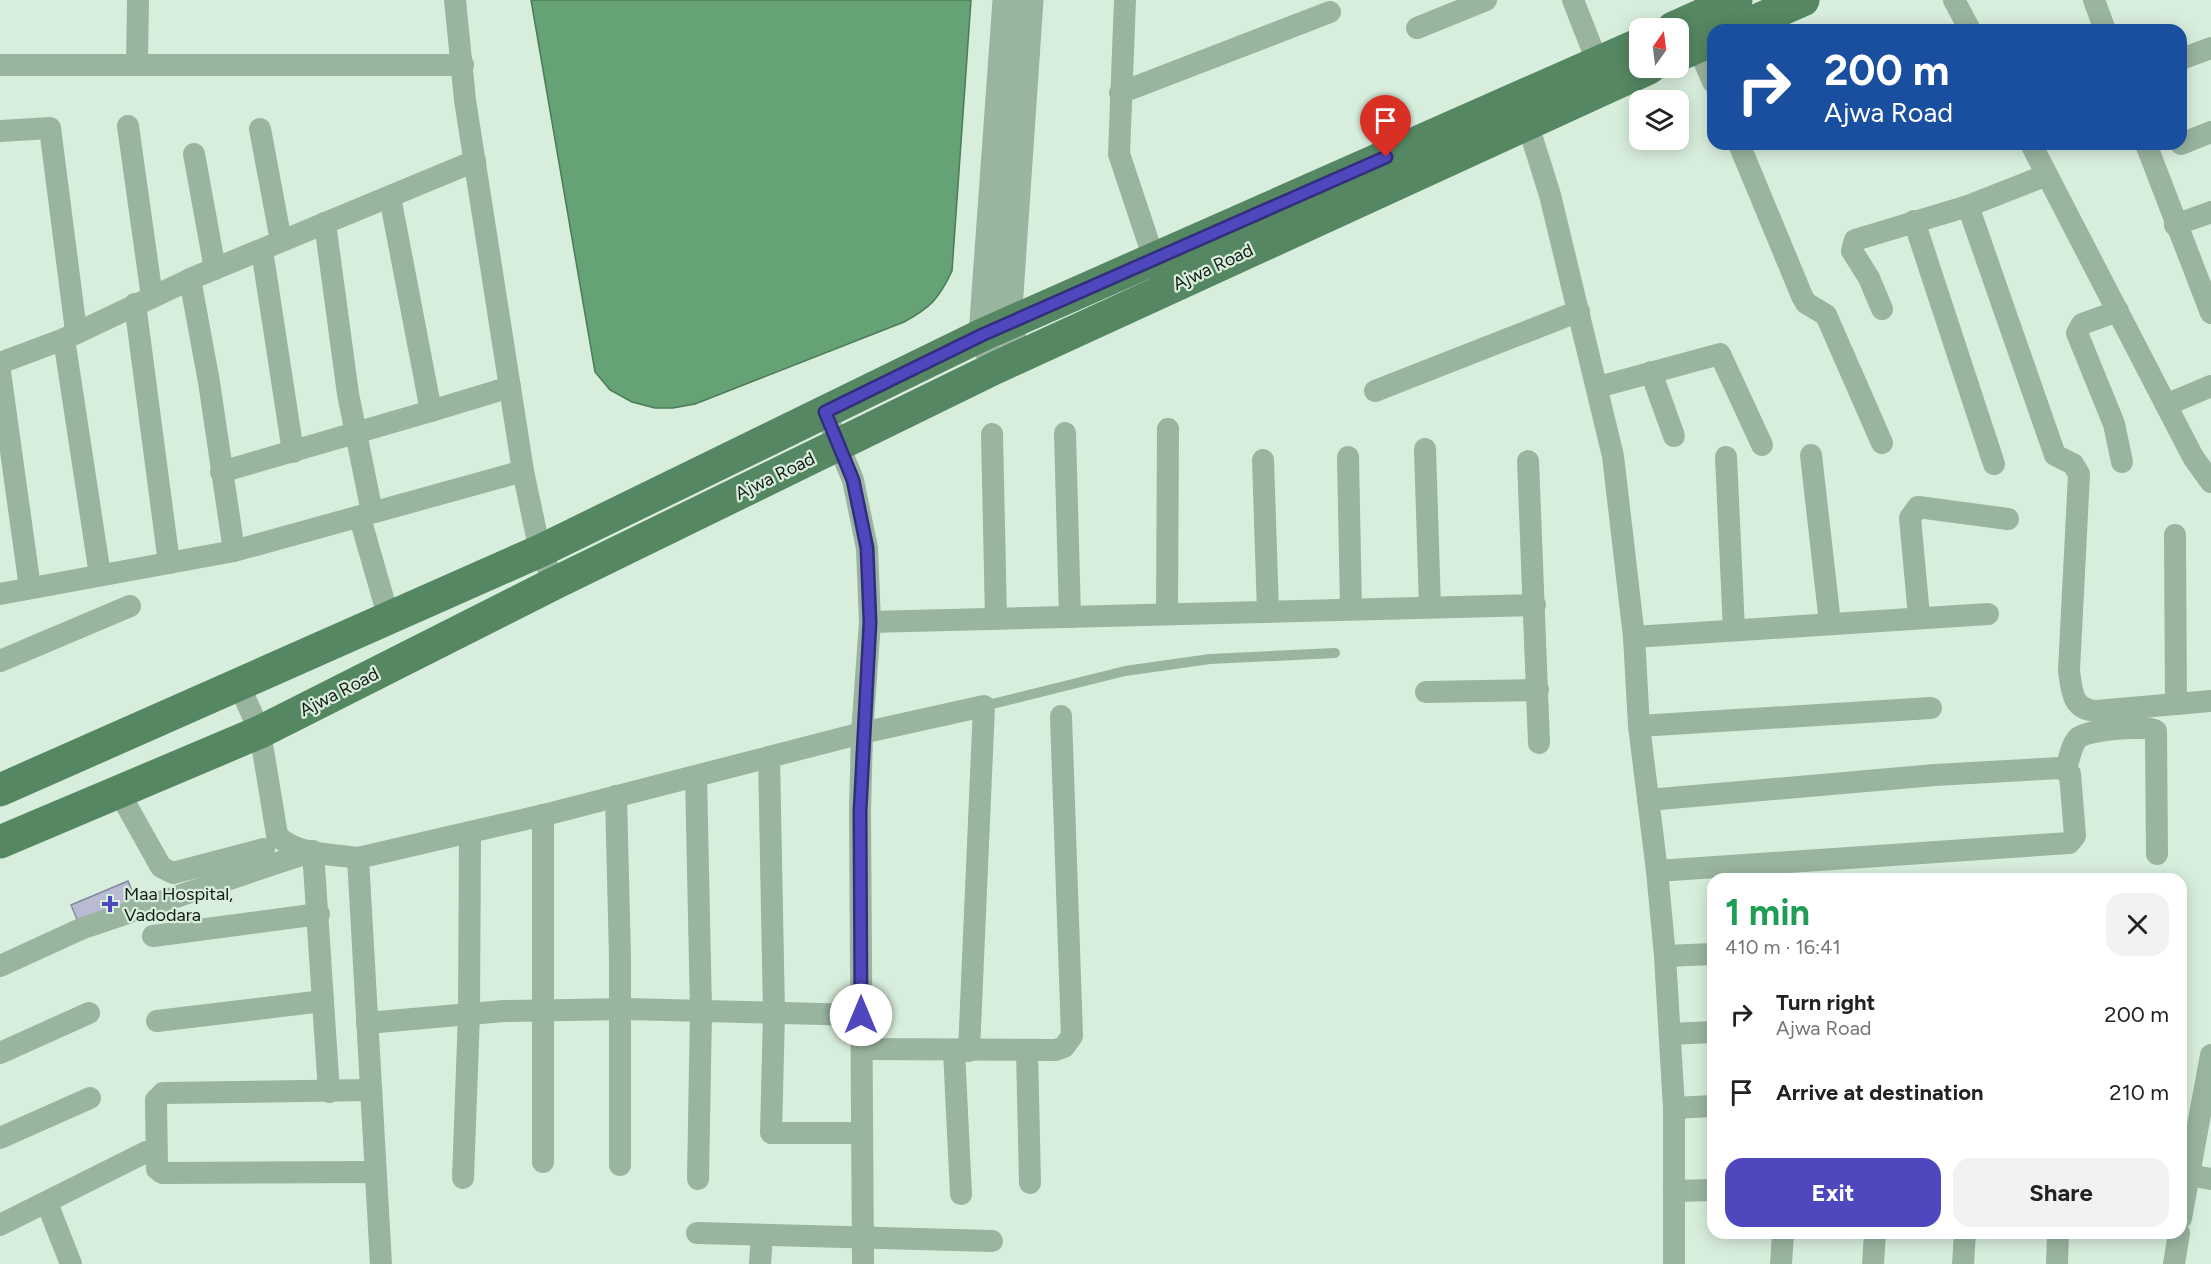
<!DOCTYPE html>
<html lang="en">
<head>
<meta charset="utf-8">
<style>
	body { margin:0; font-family:Figtree,sans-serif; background:#f2f2f2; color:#222; height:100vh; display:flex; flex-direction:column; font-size:22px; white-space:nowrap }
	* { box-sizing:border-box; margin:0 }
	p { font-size:20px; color:#767676 }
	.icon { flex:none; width:33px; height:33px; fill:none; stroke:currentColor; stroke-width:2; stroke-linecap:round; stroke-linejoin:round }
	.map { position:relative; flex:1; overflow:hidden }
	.details { position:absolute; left:1707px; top:873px; width:480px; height:366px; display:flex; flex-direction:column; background:#fff; border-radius:18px; box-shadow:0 3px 15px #0003 }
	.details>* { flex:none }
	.banner { position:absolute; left:1707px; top:24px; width:480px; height:126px; border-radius:18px; box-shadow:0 3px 15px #0003; background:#1a4fa0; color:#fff; overflow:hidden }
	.needle { width:39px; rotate:14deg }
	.tools { position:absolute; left:1629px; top:18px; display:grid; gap:12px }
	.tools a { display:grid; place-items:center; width:60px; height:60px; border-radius:12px; background:#fff; box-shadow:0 3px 15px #0003; font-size:30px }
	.pin { position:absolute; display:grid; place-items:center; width:51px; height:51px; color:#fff; margin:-62px -26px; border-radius:50% 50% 50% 0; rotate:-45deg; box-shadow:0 0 6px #0007 }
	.pin .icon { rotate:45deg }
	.me { position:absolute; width:66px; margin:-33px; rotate:0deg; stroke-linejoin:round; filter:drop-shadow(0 0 4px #0008) }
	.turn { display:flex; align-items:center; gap:21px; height:126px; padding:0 18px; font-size:27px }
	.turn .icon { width:78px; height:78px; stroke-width:2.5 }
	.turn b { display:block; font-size:42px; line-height:51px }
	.round { display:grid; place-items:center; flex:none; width:63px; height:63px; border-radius:18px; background:#f2f2f2 }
	.summary { display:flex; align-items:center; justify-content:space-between; height:102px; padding:0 18px }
	h1 { font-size:36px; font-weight:700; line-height:45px; color:#1e9e55 }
	.button { display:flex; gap:12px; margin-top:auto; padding:12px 18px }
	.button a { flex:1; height:69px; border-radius:18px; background:#4e47be; color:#fff; font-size:24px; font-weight:700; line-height:69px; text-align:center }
	.button a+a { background:#f2f2f2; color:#222 }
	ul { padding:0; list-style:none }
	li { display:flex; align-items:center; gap:18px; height:78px; padding:0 18px }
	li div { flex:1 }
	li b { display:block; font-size:22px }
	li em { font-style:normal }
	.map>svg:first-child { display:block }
</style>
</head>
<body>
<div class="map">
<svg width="2211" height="1264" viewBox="0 0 2211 1264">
	<rect width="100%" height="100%" fill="#d8eedc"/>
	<path fill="#65a275" stroke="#4d7a58" stroke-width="1.5" d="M531,0h440l-19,271c-13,28 -22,37 -48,51l-209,82 -22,4h-18l-23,-6 -22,-12 -15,-18z"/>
	<path fill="#b8bbd2" stroke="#84879d" stroke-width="1.5" d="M128,881l11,26 -59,19 -9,-21z"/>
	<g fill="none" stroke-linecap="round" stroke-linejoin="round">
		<path stroke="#99b49f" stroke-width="10" d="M984,706l141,-35 85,-12 125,-6"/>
		<g stroke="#99b49f" stroke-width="22">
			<path d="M455,0l10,100 58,371 17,80 15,32"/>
			<path d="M1125,0l-6,154 39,117"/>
			<path d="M1573,0l29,74"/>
			<path d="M1954,0l16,30"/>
			<path d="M2094,0l11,30"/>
			<path d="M1417,28l69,-28"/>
			<path d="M1698,47l15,35"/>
			<path d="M2181,59l30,-11"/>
			<path d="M137,63l1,-63"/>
			<path d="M0,65h463"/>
			<path d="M1120,93l210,-81"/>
			<path d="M1527,122l23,73 63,261 21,181 5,89 18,145 8,85 9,152v156"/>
			<path d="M128,126l24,171"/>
			<path d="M260,129l21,112"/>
			<path d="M0,131l50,-3 26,203"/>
			<path d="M1739,144l63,152 4,7 20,12 56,128"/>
			<path d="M2031,144l162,313 18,25"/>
			<path d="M2146,144l65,169"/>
			<path d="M2181,144l30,-12"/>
			<path d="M194,154l21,115"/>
			<path d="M1968,206l87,249 18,9 6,10 -10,197c3,21 3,38 27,40l115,-10"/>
			<path d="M1914,221l80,243"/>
			<path d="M325,223l23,171 24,118"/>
			<path d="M2175,225l36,-13"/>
			<path d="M262,250l31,202"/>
			<path d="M190,279l19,103 25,169"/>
			<path d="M135,304l34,259"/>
			<path d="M1882,309l-13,-31 -17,-27 3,-11 113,-34 79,-31"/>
			<path d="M2118,311l-36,13 -5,9 37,91 8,38"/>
			<path d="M64,339l36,236"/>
			<path d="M0,363l64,-24 131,-62 280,-116"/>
			<path d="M0,372l30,216"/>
			<path d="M1651,372l23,64"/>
			<path d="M1598,387l122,-33 42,91"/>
			<path d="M1375,391l204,-80"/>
			<path d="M2166,405l45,-19"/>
			<path d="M431,411l79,-24"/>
			<path d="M825,412l28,68 14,68 3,74 -8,111 -2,78 3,453"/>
			<path d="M1065,433l5,184"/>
			<path d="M992,434l4,185"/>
			<path d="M1425,449l5,158"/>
			<path d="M1811,455l19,168"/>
			<path d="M1348,457l3,152"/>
			<path d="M1726,457l8,173"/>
			<path d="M1263,460l5,152"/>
			<path d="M1528,461l11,282"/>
			<path d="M221,472l210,-61 -41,-214"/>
			<path d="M360,518l29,101"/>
			<path d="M2175,535l1,169"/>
			<path d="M0,594l234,-43 289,-80"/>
			<path d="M1167,614l1,-185"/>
			<path d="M1919,616l-9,-98 8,-11 90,12"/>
			<path d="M870,622l665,-17"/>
			<path d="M1634,637l354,-23"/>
			<path d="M0,661l130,-55"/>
			<path d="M239,685l21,47 17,103c18,20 55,19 81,23l23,406"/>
			<path d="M1426,692l112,-2"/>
			<path d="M1639,726l292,-18"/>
			<path d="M769,757l5,256 -3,120h91"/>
			<path d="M2066,769c3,-9 5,-24 12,-31 7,-8 69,-14 78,-7l1,123"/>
			<path d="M696,776l5,235 -3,168"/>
			<path d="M119,792l42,75 12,6 91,-24"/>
			<path d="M616,796l4,162v207"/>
			<path d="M1648,800l287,-25 125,-7 10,6 5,62 -6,7 -412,28"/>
			<path d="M543,815v347"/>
			<path d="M358,858l194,-45 310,-80 122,-27 -15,345"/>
			<path d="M153,936l166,-22"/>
			<path d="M1665,956l48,-2"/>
			<path d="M0,966l83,-38 230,-77 16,241"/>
			<path d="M157,1021l166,-20"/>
			<path d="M367,1023l137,-12 123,-2 234,6"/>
			<path d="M1670,1034l43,-2"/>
			<path d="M862,1049l194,1 8,-3 8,-11 -11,-320"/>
			<path d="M954,1051l7,143"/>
			<path d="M1027,1051l3,132"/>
			<path d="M0,1053l89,-40"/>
			<path d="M370,1090l-207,3 -7,7 1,69 5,4 213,-1"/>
			<path d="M1674,1108l39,-2"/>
			<path d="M0,1138l90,-40"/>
			<path d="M2188,1175l23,4"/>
			<path d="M463,1178l6,-164 1,-182"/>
			<path d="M1674,1191l39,-1"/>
			<path d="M47,1203l24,61"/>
			<path d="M2181,1218l30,-163"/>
			<path d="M0,1225l146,-73"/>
			<path d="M697,1233l295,8"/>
			<path d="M760,1264l2,-29"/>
			<path d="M1781,1264l2,-31"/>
			<path d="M1873,1264l2,-31"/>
			<path d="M1963,1264l2,-31"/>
			<path d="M2057,1264l1,-31"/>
			<path d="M2174,1264l5,-31"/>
		</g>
		<g stroke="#99b49f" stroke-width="27">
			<path d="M1019,357l-11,-33 22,-324"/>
			<path d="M995,368l-13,-33 24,-335"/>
		</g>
		<g stroke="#558762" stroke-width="33">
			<path d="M1673,28l63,-28"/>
			<path d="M1735,30l68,-30"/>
			<path d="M1678,55l35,-15"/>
			<path d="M0,790l540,-239 442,-216 658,-291"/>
			<path d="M0,842l260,-110 295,-149 440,-215 654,-300"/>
		</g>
	</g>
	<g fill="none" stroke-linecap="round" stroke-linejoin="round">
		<defs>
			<path id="route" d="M861,1015l-1,-204 10,-189 -3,-74 -14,-68 -28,-68 157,-77 404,-178"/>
		</defs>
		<use href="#route" stroke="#332e7c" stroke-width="15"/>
		<use href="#route" stroke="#4e47be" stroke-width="10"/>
	</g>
	<path fill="#4e47be" stroke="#d8eedc" stroke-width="2" d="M107 895h6v6h6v6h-6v6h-6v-6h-6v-6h6z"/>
	<g text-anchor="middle" stroke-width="4.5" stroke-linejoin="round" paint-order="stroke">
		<g font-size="18" fill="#141c16" stroke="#d8eedc">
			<text transform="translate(1213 267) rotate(-25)" y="6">Ajwa Road</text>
			<text transform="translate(775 476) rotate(-26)" y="6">Ajwa Road</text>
			<text transform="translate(339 692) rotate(-27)" y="6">Ajwa Road</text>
		</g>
		<g font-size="18" fill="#141c16" stroke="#d8eedc" text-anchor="start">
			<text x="124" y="900">Maa Hospital,<tspan x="124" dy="21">Vadodara</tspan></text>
		</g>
	</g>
</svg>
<div class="tools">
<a><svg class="needle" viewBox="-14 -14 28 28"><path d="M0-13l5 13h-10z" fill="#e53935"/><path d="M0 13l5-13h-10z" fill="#767676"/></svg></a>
<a><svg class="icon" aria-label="layers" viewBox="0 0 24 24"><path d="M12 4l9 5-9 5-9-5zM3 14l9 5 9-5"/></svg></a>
</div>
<div class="pin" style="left:1386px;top:157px;background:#d93025"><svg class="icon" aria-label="arrive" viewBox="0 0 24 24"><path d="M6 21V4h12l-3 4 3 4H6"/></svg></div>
<svg class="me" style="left:861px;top:1015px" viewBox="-20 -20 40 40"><circle r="19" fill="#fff"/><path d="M0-13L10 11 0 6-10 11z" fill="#4e47be"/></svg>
<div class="banner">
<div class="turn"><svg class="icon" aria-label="right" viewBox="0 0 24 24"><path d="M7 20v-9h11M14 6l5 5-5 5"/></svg><div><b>200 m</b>Ajwa Road</div></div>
</div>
<section class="details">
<div class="summary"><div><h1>1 min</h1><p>410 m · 16:41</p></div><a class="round"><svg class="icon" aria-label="close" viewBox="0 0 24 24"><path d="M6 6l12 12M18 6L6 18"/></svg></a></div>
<ul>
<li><svg class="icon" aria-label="right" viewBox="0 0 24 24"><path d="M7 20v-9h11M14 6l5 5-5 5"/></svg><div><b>Turn right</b><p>Ajwa Road</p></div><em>200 m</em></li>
<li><svg class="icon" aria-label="arrive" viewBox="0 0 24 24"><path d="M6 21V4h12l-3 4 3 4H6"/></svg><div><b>Arrive at destination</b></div><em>210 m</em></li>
</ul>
<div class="button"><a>Exit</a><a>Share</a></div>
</section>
</div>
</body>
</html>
